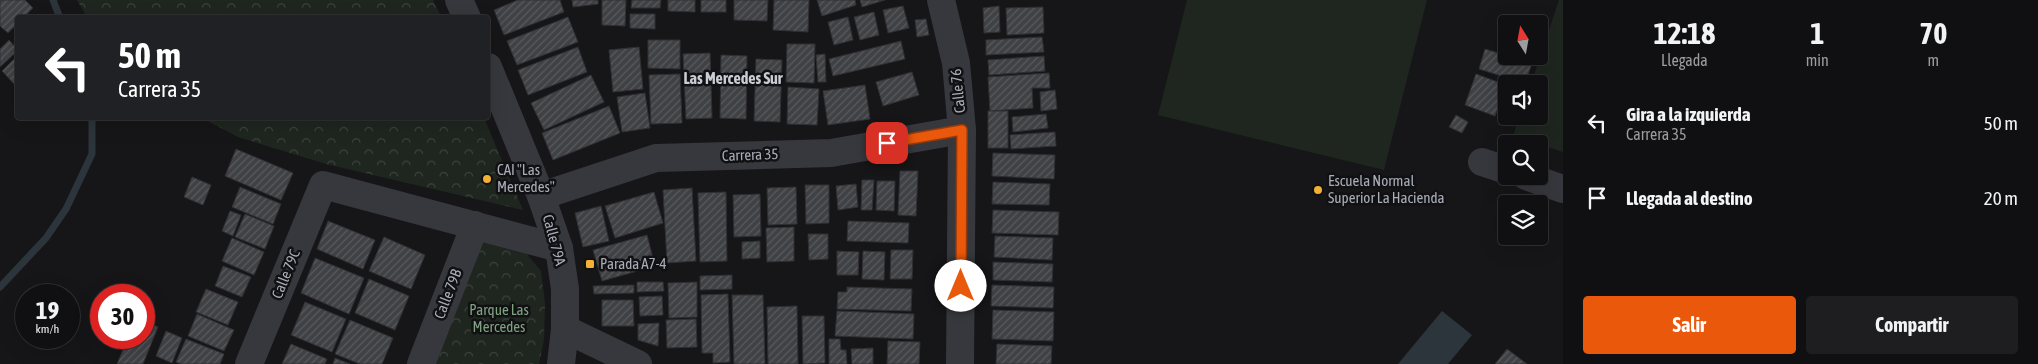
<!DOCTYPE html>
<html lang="es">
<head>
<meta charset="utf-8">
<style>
	body { margin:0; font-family:"Asap Condensed",sans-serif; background:#1e1e20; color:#f1f3f6; height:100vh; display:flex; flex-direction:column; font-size:19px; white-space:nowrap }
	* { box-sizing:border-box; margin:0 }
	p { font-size:16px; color:#9c9d9f }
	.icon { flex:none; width:28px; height:28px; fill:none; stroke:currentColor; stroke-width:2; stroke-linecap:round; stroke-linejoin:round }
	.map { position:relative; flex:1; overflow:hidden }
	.panel { display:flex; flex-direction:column; background:#101012; width:475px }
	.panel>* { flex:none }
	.guide { position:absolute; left:15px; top:15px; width:475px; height:105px; border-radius:5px; box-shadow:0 5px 20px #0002,0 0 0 1px #303032; background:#202124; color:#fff; overflow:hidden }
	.needle { width:32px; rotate:349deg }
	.fabs { position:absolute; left:1498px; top:15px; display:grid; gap:10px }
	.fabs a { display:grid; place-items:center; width:50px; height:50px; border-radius:5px; background:#101012; box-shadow:0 5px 20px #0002,0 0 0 1px #303032; font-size:25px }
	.speed { position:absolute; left:15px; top:284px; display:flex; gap:10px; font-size:25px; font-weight:700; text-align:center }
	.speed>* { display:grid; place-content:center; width:65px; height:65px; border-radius:50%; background:#101012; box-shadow:0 5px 20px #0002,0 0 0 1px #303032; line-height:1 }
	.speed small { font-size:12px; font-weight:400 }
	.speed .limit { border:8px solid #d22; background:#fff; color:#111 }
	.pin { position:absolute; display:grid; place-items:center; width:42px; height:42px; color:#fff; margin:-21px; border-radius:10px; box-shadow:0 2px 8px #0006 }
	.me { position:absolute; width:55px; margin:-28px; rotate:0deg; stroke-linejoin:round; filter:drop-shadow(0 0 4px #0008) }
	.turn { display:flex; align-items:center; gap:18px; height:105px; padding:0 20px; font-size:22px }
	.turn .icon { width:65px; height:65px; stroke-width:2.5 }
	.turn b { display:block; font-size:35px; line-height:42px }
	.eta { display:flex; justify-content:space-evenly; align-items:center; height:85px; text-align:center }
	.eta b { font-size:30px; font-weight:700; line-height:35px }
	.action { display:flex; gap:10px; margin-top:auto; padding:10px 20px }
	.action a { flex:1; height:58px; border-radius:5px; background:#ea580c; color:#fff; font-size:20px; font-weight:700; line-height:58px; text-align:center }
	.action a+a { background:#1e1e20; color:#f1f3f6 }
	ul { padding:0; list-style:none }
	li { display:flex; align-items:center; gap:15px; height:75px; padding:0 20px }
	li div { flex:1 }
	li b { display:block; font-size:19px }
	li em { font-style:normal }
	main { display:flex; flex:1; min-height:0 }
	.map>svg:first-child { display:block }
</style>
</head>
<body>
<main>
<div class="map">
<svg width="1563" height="364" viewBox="0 0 1563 364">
	<defs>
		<pattern id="park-crowns" width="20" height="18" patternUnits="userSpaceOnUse" patternTransform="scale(1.25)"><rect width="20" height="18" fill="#1e261f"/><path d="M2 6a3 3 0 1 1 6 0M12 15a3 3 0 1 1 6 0" fill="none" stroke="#3c433d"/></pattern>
		<pattern id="building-hatch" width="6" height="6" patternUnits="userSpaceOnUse" patternTransform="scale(1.25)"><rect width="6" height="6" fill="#404145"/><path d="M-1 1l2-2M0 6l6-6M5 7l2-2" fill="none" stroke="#595a5e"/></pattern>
	</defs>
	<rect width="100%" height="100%" fill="#161618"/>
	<g fill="url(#park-crowns)">
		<path d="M77,0h356l8,17h-354z"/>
		<path d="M202,118h282l39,92 -197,-46 -88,-27z"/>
		<path d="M479,238l41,8 21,25 4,33 -1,35 -5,25h-105z"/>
	</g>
	<g fill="#1e261f">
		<path d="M1187,0h240l-43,170 -226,-55z"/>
		<path d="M1559,0h4v152l-50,-16 6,-20h20v-32h-8z"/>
	</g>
	<path fill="#2c353c" d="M1442,311l30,24 -24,29h-50z"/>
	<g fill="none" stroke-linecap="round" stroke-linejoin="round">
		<g stroke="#2c353c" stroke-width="7">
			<path d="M53,0l7,18"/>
			<path d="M0,287l46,-49 20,-29 26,-55v-36"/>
		</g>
	</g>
	<g fill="url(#building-hatch)" stroke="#303034">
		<path d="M0,0h25l8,8 -10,10h-5v5l-10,10 -8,-7z"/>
		<path d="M518,0h42l4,12 -60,23 -10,-25z"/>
		<path d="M572,0h26v4l-25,3z"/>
		<path d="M602,0h24l-1,26 -23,-1z"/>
		<path d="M632,0h29l-1,8h-29z"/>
		<path d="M668,0h27v12l-27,-1z"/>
		<rect x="701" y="0" width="25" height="12"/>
		<path d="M734,0h34l-1,21 -33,-1z"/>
		<path d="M774,0h35l-1,32 -35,-2z"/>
		<path d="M817,0h38l1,5 -34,11z"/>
		<path d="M860,0h25l-23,7z"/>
		<path d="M903,6l6,22 -21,5 -5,-23z"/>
		<path d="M999,6l1,26 -16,1 -1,-25z"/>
		<path d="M1043,7l1,26 -37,2 -1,-27z"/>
		<path d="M874,12l5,23 -19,5 -6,-23z"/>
		<path d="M630,14h25v15l-25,-1z"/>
		<path d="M568,17l10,25 -61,23 -10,-24z"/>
		<path d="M848,17l5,23 -19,5 -6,-23z"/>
		<path d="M926,19l3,16 -12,2 -2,-17z"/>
		<path d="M1042,37l2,15 -58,3v-15z"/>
		<path d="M9,40l9,10 -18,17v-18z"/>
		<path d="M648,40h32v29l-32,-1z"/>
		<path d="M901,41l4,18 -72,17 -4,-17z"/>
		<path d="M787,44h28l-1,39 -28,-1z"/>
		<path d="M578,47l9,25 -59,23 -10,-25z"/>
		<path d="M639,47l4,42 -30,3 -4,-42z"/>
		<path d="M1485,49l47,14 -7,21h-15l1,-5 -32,-10z"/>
		<path d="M710,53l2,65 -26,1 -3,-65z"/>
		<path d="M825,54l1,28h-8l-2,-27z"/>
		<path d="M18,55v29l-2,2 -14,-15z"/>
		<path d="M721,55l26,1 -1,63 -26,-1z"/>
		<path d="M1044,56l1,15 -56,4 -1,-15z"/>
		<path d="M756,59l26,1 -2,62 -26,-1z"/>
		<path d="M912,72l7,23 -36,11 -7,-24z"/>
		<path d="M1049,73l1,15h-18l1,20 -43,3 -2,-34z"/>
		<path d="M680,74l2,49 -31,1 -2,-49z"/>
		<path d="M1476,74l30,11 -11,31 -30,-11z"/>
		<path d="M591,75l13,27 -60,28 -13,-27z"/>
		<path d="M865,85l5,34 -42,6 -5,-34z"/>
		<path d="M788,87l31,2 -2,36 -30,-1z"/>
		<path d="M1055,90l2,19 -16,2 -1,-19z"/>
		<path d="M645,93l5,35 -28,4 -5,-35z"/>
		<path d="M1506,95v21h9l-2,5 -14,-4z"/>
		<path d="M609,106l11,27 -67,27 -11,-27z"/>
		<rect x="988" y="111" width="20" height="37"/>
		<path d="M1046,114l2,14 -35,4 -1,-15z"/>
		<path d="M1456,115l12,7 -6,11 -13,-6z"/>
		<path d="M1055,132l1,14 -45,3 -1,-14z"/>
		<path d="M236,149l57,24 -12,27 -56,-24z"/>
		<path d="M993,153l62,2 -1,24 -62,-3z"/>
		<path d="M900,171h18l-2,45 -18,-1z"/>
		<path d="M192,177l19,8 -8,20 -19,-8z"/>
		<path d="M862,180h12l-2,30h-11z"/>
		<path d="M877,181h18l-1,30 -18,-1z"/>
		<path d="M993,182l57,2 -1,21 -57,-1z"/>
		<path d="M856,184l2,23 -20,3 -2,-24z"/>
		<path d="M805,185h24v38l-23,1z"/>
		<path d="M240,187l41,17 -8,20 -41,-17z"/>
		<path d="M796,187l1,37 -29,1 -1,-37z"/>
		<path d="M692,188l4,73 -29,2 -4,-73z"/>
		<path d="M654,192l9,31 -48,15 -10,-32z"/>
		<path d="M726,192l1,69 -27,1 -2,-69z"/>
		<path d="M760,194l1,42 -27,1 -1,-42z"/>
		<path d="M601,206l8,35 -26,6 -8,-34z"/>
		<path d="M993,210l66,2 -1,23 -66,-2z"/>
		<path d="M230,211l11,4 -8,21 -11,-5z"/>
		<path d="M245,214l29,12 -9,23 -30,-12z"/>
		<path d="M328,221l47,19 -12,29 -46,-20z"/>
		<path d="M848,221l61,2 -1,20 -61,-2z"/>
		<path d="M794,227v34l-27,1 -1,-34z"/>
		<path d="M808,234h20v25l-19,1z"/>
		<path d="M647,235l8,31 -53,15 -9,-31z"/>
		<path d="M995,236l58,2 -1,22 -58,-3z"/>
		<path d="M384,237l41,18 -14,34 -42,-18z"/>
		<path d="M232,238l32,14 -10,23 -32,-14z"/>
		<path d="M760,241v17l-18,1v-17z"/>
		<path d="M891,250h22l-1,29h-22z"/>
		<path d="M837,251l22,1 -1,23h-21z"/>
		<path d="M863,251l22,1 -1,28 -22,-1z"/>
		<path d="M315,258l49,20 -15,36 -48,-21z"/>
		<path d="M993,262l60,2 -1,18 -59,-2z"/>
		<path d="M223,266l28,11 -9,20 -27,-11z"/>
		<path d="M732,275v14l-32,1v-14z"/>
		<path d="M369,279l40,17 -14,34 -40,-17z"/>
		<path d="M637,282h26l1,9 -27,1z"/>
		<path d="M697,282v35l-28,1 -1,-35z"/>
		<path d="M634,285v8l-40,1 -1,-8z"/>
		<path d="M992,285l62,2 -1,21 -62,-2z"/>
		<path d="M847,287l65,2 -1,22 -74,-2 1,-17h9z"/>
		<path d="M206,289l32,13 -10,23 -32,-13z"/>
		<path d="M728,294l2,68 -17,1v-10h-11l-1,-58z"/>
		<path d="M732,295h31l2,69h-31z"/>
		<path d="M662,296l1,19 -23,1 -1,-19z"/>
		<path d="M602,300h31l1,26h-32z"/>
		<path d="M305,302l41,17 -14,33 -41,-17z"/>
		<path d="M797,306l1,58h-30l-1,-57z"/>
		<path d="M993,310l61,2 -1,29 -61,-2z"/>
		<path d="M837,311l77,3 -1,25 -78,-3z"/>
		<path d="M197,314l37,16 -10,21 -36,-15z"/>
		<path d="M802,316h22l1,47 -22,1z"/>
		<path d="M696,319l1,28 -30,1 -1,-28z"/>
		<path d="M350,320l43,18 -11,26h-22l-25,-10z"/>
		<path d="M144,321l14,6 -15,37h-26l11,-26h16z"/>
		<path d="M659,323l-1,23 -20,-6v-16z"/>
		<path d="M166,331l16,7 -10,25 -16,-7z"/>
		<path d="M186,339l38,15 -4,10h-39l-5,-2z"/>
		<path d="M829,339h11l1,11h5l1,14h-18z"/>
		<path d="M888,341l32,1 -1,22h-32z"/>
		<path d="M291,344l36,15 -2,5h-43z"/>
		<path d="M997,344l55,2 -1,18h-55z"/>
		<path d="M873,348v16h-21l-1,-15z"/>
		<path d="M1507,349l20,15h-32z"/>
		<path d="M335,358l15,6h-17z"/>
	</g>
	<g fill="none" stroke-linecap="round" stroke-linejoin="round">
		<g stroke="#37383d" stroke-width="28">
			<path d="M459,0l8,18"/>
			<path d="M941,0l15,63 6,67 -2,234"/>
			<path d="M488,67l53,129 18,52 6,41v40l-4,35"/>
			<path d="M1482,162l24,8"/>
			<path d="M1526,176l37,13"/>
			<path d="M541,196l115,-38 175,-5 131,-23"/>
			<path d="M565,329l73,35"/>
			<path d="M249,364l74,-179 236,63"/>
			<path d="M421,364l54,-139"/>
		</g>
	</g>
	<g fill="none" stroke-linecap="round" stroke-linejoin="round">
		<defs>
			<path id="route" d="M887,143l75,-13 -1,156"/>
		</defs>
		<use href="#route" stroke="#983908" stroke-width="12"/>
		<use href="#route" stroke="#ea580c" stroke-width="9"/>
	</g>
	<g fill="#f2b134" stroke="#111113" stroke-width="2">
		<circle cx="487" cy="179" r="5"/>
		<circle cx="1318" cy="190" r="5"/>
		<rect x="585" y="259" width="10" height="10" rx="2.5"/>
	</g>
	<g text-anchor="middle" stroke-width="5" stroke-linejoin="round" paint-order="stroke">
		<g font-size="15" fill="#a8adb8" stroke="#111113">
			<text transform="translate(958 91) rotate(-96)" y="5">Calle 76</text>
			<text transform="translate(750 155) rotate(-2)" y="5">Carrera 35</text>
			<text transform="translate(554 240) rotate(75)" y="5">Calle 79A</text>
			<text transform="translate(286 274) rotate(-68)" y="5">Calle 79C</text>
			<text transform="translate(448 294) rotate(-69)" y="5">Calle 79B</text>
		</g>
		<g font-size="15" fill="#a8adb8" stroke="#111113" text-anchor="start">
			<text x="497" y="175">CAI "Las<tspan x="497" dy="17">Mercedes"</tspan></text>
			<text x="1328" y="186">Escuela Normal<tspan x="1328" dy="17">Superior La Hacienda</tspan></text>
			<text x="600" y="269">Parada A7-4</text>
		</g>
		<g font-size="15" fill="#7fa381" stroke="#111113">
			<text x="499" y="315">Parque Las<tspan x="499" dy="17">Mercedes</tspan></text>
		</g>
		<g font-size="16" font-weight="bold" fill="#c9ccd4" stroke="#111113">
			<text x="733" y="84">Las Mercedes Sur</text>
		</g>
	</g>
</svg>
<div class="fabs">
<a><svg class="needle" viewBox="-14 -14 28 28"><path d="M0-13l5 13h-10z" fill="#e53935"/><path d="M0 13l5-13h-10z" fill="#9c9d9f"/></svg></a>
<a><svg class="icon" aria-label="sound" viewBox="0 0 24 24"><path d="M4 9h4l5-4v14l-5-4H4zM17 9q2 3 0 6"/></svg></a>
<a><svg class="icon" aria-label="search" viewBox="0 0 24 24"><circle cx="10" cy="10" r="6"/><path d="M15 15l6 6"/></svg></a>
<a><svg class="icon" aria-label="layers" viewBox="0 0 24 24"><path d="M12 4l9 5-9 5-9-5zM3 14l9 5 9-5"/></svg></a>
</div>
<div class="speed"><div>19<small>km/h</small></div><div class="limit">30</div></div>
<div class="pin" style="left:887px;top:143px;background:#d93025"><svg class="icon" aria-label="arrive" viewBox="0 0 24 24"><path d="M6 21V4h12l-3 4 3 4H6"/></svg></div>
<svg class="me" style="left:961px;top:286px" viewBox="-20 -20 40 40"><circle r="19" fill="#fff"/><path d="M0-13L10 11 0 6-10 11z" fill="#ea580c"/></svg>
<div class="guide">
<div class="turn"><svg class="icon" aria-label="left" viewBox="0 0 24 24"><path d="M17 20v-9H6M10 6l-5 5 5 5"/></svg><div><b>50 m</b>Carrera 35</div></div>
</div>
</div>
<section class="panel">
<div class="eta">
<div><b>12:18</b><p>Llegada</p></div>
<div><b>1</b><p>min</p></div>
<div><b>70</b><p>m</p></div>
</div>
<ul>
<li><svg class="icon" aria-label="left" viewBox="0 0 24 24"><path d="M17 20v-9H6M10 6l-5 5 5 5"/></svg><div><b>Gira a la izquierda</b><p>Carrera 35</p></div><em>50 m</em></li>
<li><svg class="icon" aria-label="arrive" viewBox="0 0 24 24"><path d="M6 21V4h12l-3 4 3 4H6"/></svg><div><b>Llegada al destino</b></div><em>20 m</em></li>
</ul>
<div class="action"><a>Salir</a><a>Compartir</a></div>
</section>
</main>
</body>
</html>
